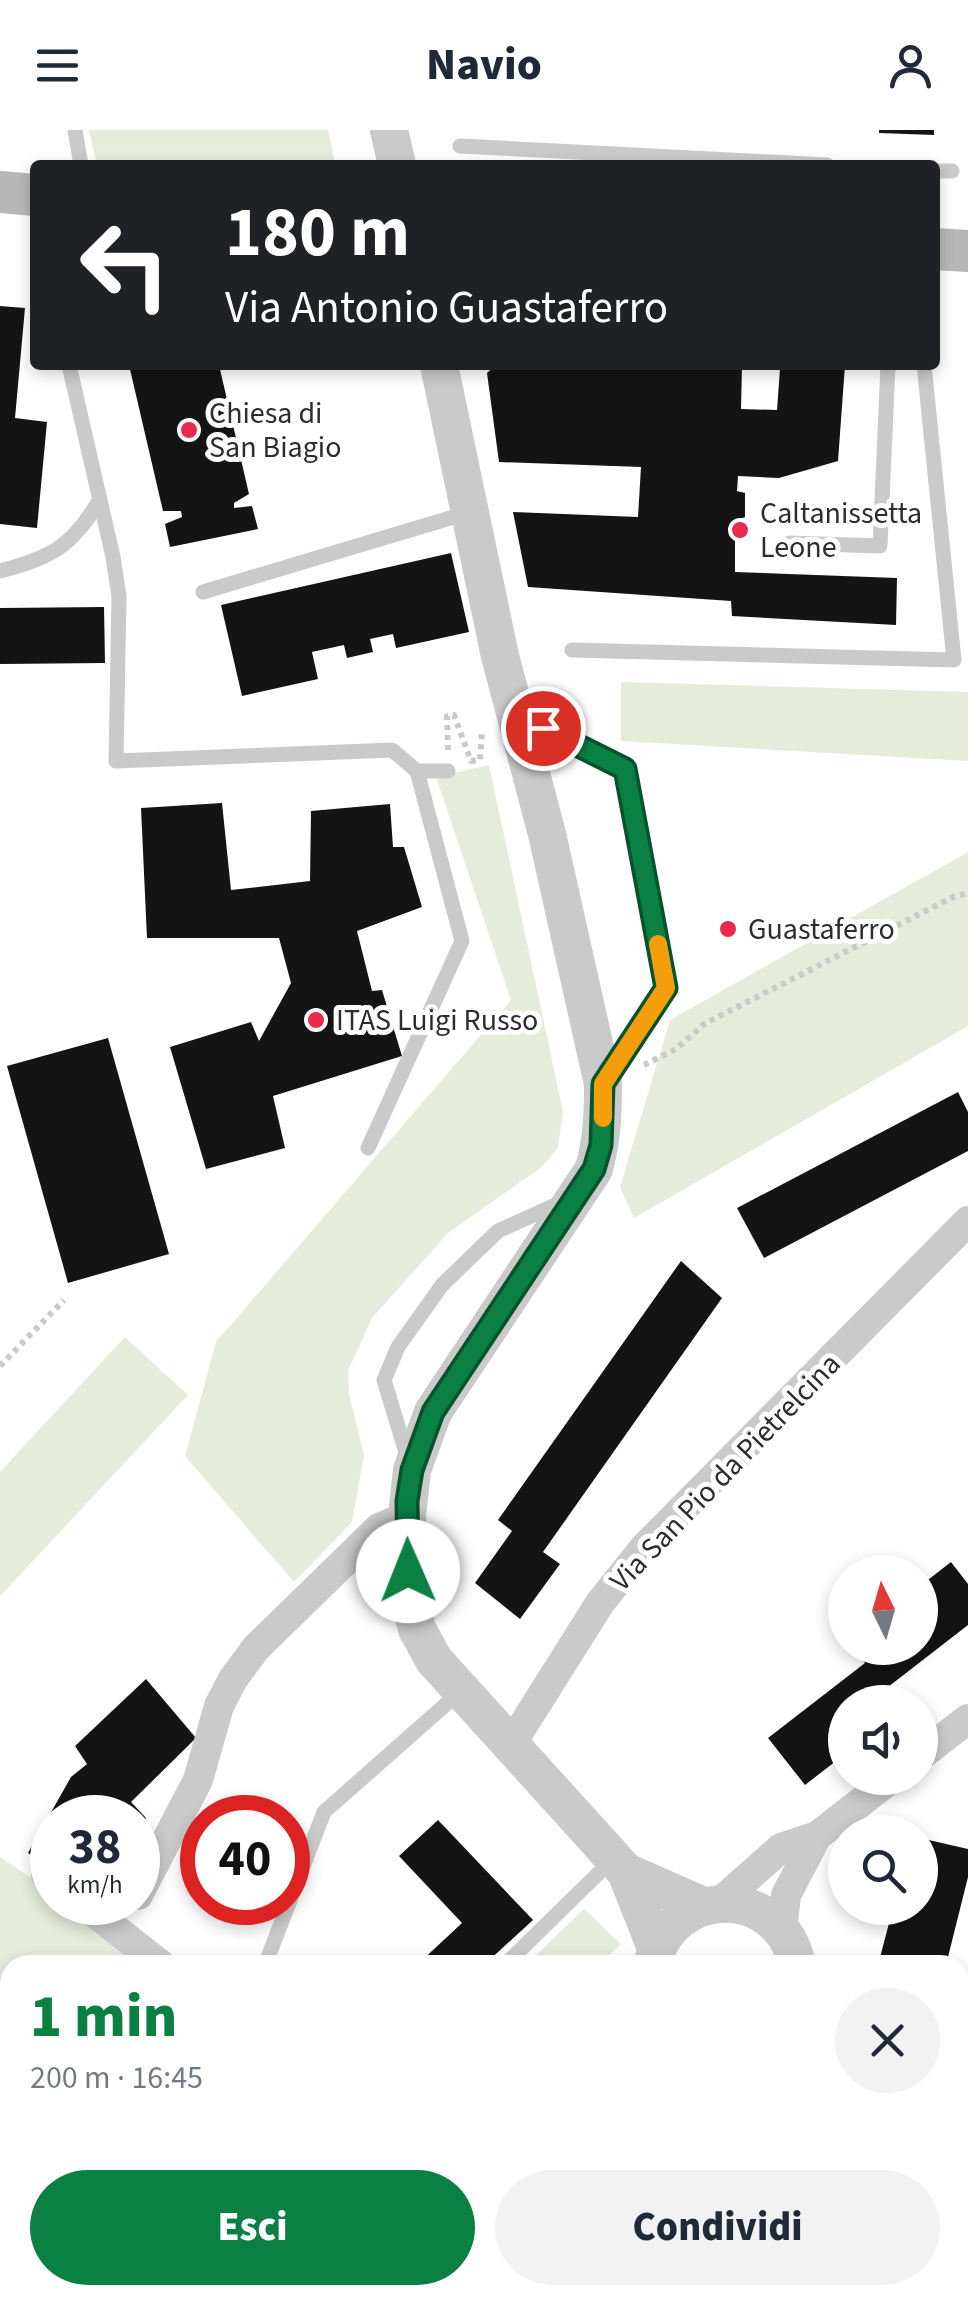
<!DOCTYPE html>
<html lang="it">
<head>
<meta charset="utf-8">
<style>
	body { margin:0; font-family:"Source Sans 3",sans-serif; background:#f2f2f3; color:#1f2937; height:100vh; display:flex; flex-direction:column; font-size:38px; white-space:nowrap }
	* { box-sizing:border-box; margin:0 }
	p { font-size:32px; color:#747a83 }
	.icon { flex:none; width:55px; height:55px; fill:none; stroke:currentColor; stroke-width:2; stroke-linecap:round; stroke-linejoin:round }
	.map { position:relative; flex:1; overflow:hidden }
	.panel { position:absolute; left:0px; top:1825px; width:970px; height:350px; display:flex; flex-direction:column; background:#fff; border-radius:30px 30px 0 0; box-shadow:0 5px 15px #0003 }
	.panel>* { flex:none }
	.hud { position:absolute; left:30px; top:30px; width:910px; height:210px; border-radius:10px; box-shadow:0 5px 15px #0003; background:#202124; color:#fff; overflow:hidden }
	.needle { width:65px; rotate:355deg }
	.tools { position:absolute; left:828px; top:1425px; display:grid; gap:20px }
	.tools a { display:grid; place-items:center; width:110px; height:110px; border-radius:50%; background:#fff; box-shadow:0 5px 15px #0003; font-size:50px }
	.speed { position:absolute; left:30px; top:1665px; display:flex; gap:20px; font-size:50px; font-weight:700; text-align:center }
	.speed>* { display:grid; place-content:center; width:130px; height:130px; border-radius:50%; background:#fff; box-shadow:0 5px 15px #0003; line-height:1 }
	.speed small { font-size:25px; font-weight:400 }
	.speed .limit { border:15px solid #d22; background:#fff; color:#111 }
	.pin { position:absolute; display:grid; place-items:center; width:85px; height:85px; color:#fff; margin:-42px; border:5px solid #fff; border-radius:50%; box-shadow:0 2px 10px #0007 }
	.me { position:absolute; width:110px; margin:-55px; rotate:359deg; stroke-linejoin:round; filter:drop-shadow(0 0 8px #0008) }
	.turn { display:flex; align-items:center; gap:35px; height:210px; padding:0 30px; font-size:45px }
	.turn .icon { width:130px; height:130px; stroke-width:2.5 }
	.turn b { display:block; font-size:70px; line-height:85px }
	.round { display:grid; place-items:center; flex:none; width:105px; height:105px; border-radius:52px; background:#f2f2f3 }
	.head { display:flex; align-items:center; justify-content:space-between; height:170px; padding:0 30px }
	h1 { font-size:60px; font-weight:800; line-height:75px; color:#0b8043 }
	.button { display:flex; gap:20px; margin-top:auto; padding:20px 30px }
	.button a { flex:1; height:115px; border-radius:60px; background:#0b8043; color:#fff; font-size:40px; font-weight:800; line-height:115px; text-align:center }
	.button a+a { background:#f2f2f3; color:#1f2937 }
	header { display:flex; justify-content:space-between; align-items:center; height:130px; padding:0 30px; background:#fff; font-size:45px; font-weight:800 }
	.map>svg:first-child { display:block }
</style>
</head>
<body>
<header><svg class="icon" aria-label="menu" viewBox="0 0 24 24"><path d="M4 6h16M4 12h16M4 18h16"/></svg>Navio<svg class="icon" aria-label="person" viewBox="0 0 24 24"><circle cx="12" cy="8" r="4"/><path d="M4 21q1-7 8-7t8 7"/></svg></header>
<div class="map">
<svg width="968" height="2175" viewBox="0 0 968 2175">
	<rect width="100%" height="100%" fill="#fff"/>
	<g fill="#e6ecda">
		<path d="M89,0h239l7,32 -2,3h-236z"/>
		<path d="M621,552l347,10v69l-347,-20z"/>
		<path d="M489,635l74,347 -5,35 -15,19 -95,67 -76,85 -24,53 1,23 15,61 -12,67 -58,60 -109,-126 31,-114 295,-342 -75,-223z"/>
		<path d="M968,722v174l-334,192 -14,-31 50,-167z"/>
		<path d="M125,1207l63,58 -188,201v-124z"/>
		<path d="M0,1727l52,35v10l16,1 88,62h-146v330h6l10,10h-26z"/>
		<path d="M584,1779l37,35 -22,21h-73z"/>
	</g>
	<g fill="#141414">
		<path d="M879,0h55v5l-55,-2z"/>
		<path d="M0,176l25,2 -10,110 32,4 -10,106 -37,-4z"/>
		<path d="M129,235h90l30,129 -15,9v5l18,-2 6,23 -88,18 -5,-23 17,-7 -1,-6h-18z"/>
		<path d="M496,235h246l-1,44 36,1 3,-41 -11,-1v-3h76l-7,96 -59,17 -41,-2 -1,15 8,2v24l-10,4v51l162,6 -1,47 -164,-9 -1,-15 -203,-14 -15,-75 125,5 3,-50 -142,-5 -12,-89z"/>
		<path d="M451,423l18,79 -73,16 -3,-14 -23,5 3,13 -26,6 -3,-13 -32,7 6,27 -76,17 -21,-91z"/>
		<path d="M104,477l1,56 -105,1v-56z"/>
		<path d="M222,673l9,87 79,-9 1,-70 79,-7 3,43h11l18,60 -65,24 15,60 10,-1 20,66 -129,40 12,52 -79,21 -36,-122 81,-25 8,19 32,-58 -12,-45h-132l-6,-130z"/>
		<path d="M108,908l61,216 -101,29 -61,-217z"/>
		<path d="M958,962l10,20v39l-204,107 -27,-50z"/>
		<path d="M681,1131l41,37 -179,254 17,12 -40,55 -45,-36 37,-52 -14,-11z"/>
		<path d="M951,1432l17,22v41l-80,62 12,15h-55v52l-40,31 -37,-47 97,-75 -12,-15h67v-62z"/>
		<path d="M146,1549l50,59 -65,64 15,16 -8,14v-14h-86v49l-24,-14 43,-76 16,-13 -12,-18z"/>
		<path d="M438,1690l95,100 -49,45h-67l45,-42 -63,-67z"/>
		<path d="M920,1708l48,11v28l-22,88h-68l15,-57h27z"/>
		<path d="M960,2025l8,2v55l-8,-2z"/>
		<path d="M192,2165h70l-12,10h-47z"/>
		<path d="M400,2165h46l10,10h-66z"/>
	</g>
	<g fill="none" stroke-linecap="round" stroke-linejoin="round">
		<g stroke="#cacaca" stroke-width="6" stroke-dasharray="5 5" stroke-linecap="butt">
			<path d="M448,620l-1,-34 7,-1 17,46 9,-1 2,-29"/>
			<path d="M644,935l32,-16 28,-25 249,-127 15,-4"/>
			<path d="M0,1236l64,-66"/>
			<path d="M0,2059l10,-20"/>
		</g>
		<g stroke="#cacaca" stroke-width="15">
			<path d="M75,0l6,35"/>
			<path d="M460,16l367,19"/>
			<path d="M935,41h17"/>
			<path d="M69,235l44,192 6,39 -3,165 276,-11 25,21h31"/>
			<path d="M790,413l90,3 8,-181"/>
			<path d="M0,441c51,-13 73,-25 100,-72"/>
			<path d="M203,462l264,-79"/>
			<path d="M572,520l382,10 -30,-295"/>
			<path d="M520,587l105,52 42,219 -59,89"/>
			<path d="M368,1018l94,-207 -45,-170"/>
			<path d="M408,1329l-24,-79 14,-33 44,-62 56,-54 64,-29"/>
			<path d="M265,1835l59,-153 137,-121"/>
			<path d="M505,1835l108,-106"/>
			<path d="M960,2019l8,2"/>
		</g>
		<g stroke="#cacaca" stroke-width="30">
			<path d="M510,1616l90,-143 44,-55 324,-327"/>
			<path d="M920,1626l48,-37"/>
			<path d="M46,1745l6,5"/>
			<path d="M138,1765l60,-115 21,-74 14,-27 23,-31 123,-120 28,-12"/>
			<path d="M81,1772l80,63"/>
			<path d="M719,1773l62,-55 36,-12 75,-58"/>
			<path d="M782,1800l4,-35 31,-59"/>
			<path d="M920,2165l7,10"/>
			<path d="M328,2175l11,-10"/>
		</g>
		<g stroke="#cacaca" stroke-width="38">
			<path d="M389,0l8,35"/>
			<path d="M439,235l61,291 47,178 56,250c0,30 -1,56 -9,85l-161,243 -21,58 -5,46 2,83 8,30 17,31 192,212 30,76"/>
			<path d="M626,1742l77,34"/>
			<path d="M652,1835c19,-81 128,-82 145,0"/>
			<path d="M960,1927l8,2"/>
			<path d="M960,1963l8,1"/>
		</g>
		<g stroke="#b7b7b7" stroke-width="42">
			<path d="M0,62l35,3"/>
			<path d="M935,119l33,2"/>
		</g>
	</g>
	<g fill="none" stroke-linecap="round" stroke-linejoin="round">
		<defs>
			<path id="route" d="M408,1441l-1,-70 5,-31 21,-58 161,-243 7,-24 2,-61 63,-96 -41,-219 -82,-41"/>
		</defs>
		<use href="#route" stroke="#07532c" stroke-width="25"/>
		<use href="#route" stroke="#0b8043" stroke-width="18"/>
		<path stroke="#f59e0b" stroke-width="18" d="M603,988v-34l63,-96 -8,-44"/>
	</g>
	<g fill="#eb294f" stroke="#fff" stroke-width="4">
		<circle cx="189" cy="300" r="10"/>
		<circle cx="740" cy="400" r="10"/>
		<circle cx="728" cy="799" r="10"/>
		<circle cx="316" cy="890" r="10"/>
	</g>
	<g text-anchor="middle" stroke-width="10" stroke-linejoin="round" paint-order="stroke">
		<g font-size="30" fill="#2d2d2d" stroke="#fff" text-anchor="start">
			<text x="209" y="293">Chiesa di<tspan x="209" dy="34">San Biagio</tspan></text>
			<text x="760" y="393">Caltanissetta<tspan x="760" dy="34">Leone</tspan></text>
			<text x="748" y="809">Guastaferro</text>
			<text x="336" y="900">ITAS Luigi Russo</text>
		</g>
		<g font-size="30" fill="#2d2d2d" stroke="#fff">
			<text transform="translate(725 1342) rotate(-46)" y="10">Via San Pio da Pietrelcina</text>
		</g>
	</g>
</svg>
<div class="tools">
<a><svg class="needle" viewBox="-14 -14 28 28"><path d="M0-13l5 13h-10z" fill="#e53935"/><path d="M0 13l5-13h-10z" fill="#747a83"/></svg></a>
<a><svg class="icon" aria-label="sound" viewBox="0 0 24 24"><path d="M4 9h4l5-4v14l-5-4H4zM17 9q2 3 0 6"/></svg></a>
<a><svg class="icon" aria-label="search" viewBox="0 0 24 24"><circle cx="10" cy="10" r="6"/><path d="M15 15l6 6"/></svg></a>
</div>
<div class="speed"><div>38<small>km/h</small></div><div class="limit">40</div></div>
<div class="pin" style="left:543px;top:598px;background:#d93025"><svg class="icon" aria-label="arrive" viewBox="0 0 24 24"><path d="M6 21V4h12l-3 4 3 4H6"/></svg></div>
<svg class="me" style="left:408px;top:1441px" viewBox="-20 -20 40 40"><circle r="19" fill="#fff"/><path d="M0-13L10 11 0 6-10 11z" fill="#0b8043"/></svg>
<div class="hud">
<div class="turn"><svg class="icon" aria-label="left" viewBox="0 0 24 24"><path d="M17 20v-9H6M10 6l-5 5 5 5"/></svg><div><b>180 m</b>Via Antonio Guastaferro</div></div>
</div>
<section class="panel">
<div class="head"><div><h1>1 min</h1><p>200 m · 16:45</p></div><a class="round"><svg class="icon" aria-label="close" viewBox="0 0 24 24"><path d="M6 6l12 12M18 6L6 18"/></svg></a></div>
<div class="button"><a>Esci</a><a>Condividi</a></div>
</section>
</div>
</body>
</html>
